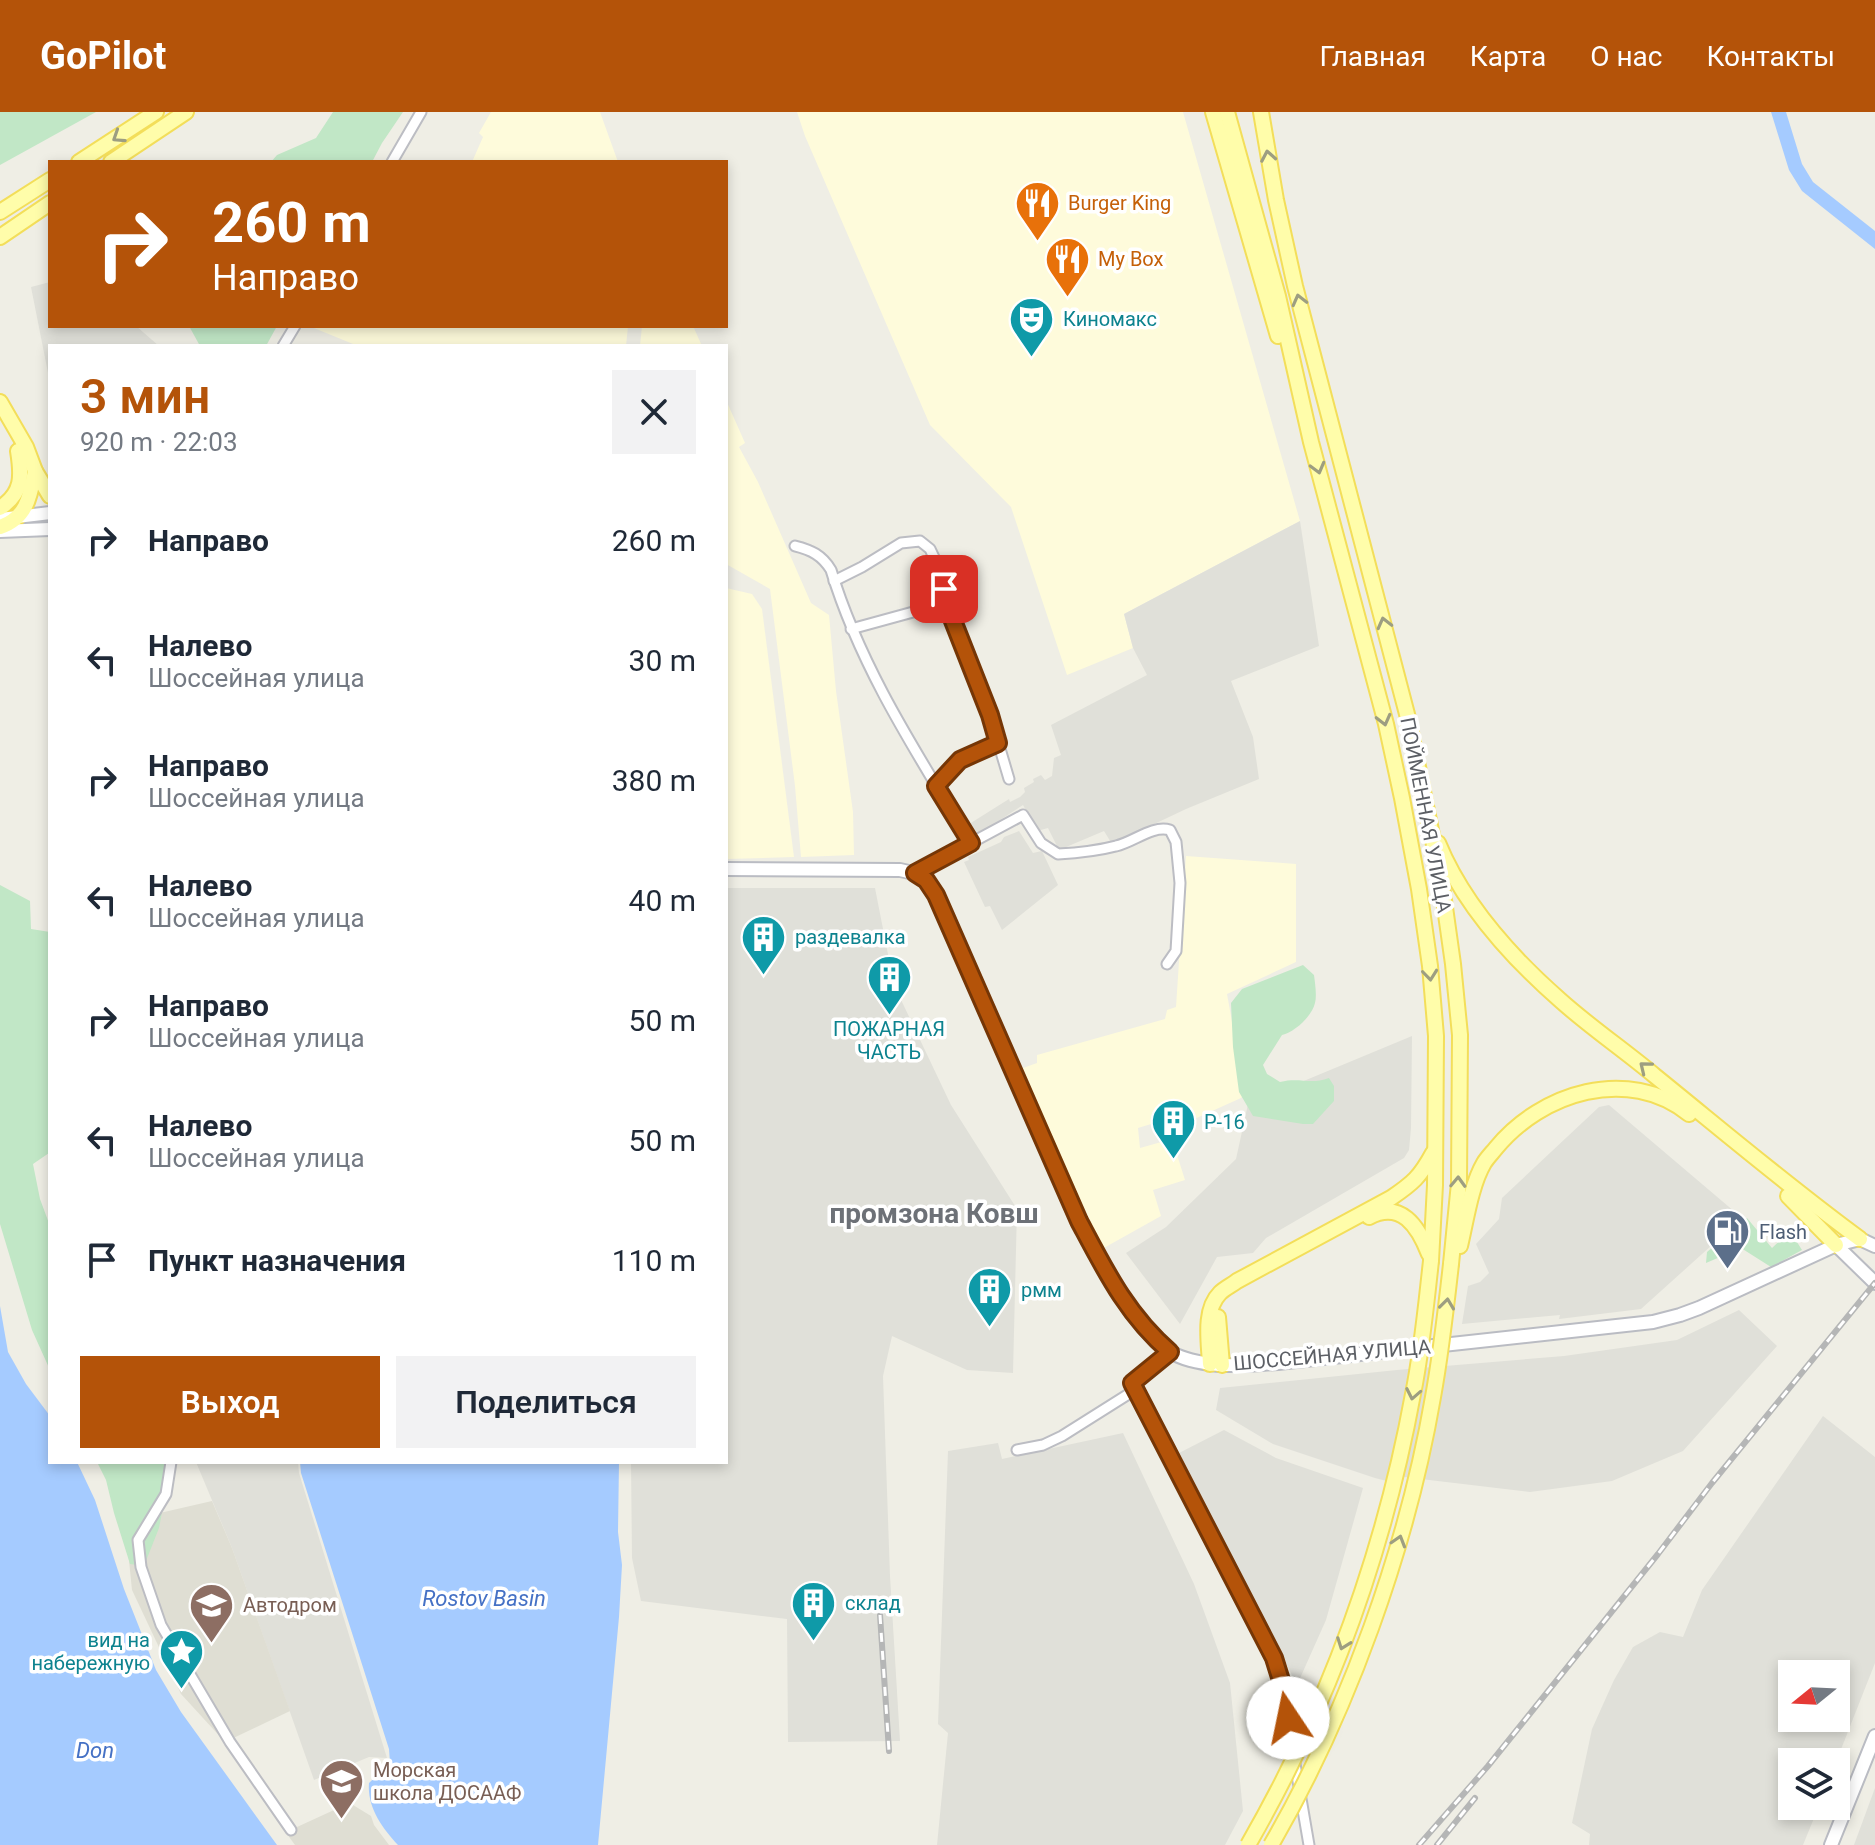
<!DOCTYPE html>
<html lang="ru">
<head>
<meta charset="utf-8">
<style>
	body { margin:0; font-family:Roboto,sans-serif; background:#f2f2f3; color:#1f2937; height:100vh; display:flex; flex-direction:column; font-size:30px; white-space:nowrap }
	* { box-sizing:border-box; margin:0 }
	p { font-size:26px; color:#747a83 }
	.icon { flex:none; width:44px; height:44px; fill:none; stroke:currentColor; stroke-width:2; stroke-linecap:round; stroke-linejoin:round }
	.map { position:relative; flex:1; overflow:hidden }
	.side { position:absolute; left:48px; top:232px; width:680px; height:1120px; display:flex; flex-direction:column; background:#fff; border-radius:0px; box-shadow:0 4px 12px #0003 }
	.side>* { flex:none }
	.guide { position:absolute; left:48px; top:48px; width:680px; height:168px; border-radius:0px; box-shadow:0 4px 12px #0003; background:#b45309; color:#fff; overflow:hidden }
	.needle { width:52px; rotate:252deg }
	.fabs { position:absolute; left:1778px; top:1548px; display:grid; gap:16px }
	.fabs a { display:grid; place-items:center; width:72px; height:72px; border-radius:0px; background:#fff; box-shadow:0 4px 12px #0003; font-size:40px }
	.pin { position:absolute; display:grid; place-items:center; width:68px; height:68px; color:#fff; margin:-34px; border-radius:16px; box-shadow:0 4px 12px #0006 }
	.me { position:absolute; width:88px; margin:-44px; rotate:349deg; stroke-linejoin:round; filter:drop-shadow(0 0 6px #0008) }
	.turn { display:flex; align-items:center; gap:28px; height:168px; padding:0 32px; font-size:36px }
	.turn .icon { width:104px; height:104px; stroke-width:2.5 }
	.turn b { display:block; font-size:56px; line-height:68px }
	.round { display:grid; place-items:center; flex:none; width:84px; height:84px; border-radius:0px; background:#f2f2f3 }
	.headline { display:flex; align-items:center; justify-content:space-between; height:136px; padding:0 32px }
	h1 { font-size:48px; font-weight:600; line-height:60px; color:#b45309 }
	.cta { display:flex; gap:16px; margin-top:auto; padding:16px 32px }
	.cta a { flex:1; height:92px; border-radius:0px; background:#b45309; color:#fff; font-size:32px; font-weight:600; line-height:92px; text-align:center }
	.cta a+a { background:#f2f2f3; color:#1f2937 }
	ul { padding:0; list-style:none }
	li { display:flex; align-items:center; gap:24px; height:120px; padding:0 32px }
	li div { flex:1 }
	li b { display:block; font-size:30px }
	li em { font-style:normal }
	header { display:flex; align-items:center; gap:48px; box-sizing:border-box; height:112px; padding:0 40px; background:#b45309; color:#fff }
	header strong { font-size:38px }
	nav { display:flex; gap:44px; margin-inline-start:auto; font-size:28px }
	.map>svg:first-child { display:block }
</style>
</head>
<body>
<header>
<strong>GoPilot</strong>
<nav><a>Главная</a><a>Карта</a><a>О нас</a><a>Контакты</a></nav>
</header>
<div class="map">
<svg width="1875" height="1733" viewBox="0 0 1875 1733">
	<rect width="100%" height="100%" fill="#efeee5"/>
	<g fill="#fefbdb">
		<path d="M491,0h109l18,50h-146l11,-25 -4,-4z"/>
		<path d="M797,0h386l117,409 -176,93 9,34 -66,27 -56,-168 -81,-82 -125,-289z"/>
		<path d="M309,214h319l-2,20h-268z"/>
		<path d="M642,214h51l9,20h-62z"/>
		<path d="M726,288l19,43 -6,4 19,35 53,121 18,12 7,76 17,121 1,43 -53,2 -6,-71 -25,-197 -44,-25z"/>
		<path d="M726,476l26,6 10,15 32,248 -68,2z"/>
		<path d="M1186,744l110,8v98l-69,32 18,99 -4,5 -60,27 -4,-9 -39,12 2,20 32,-9 13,41 -32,10 8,26 -59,33 -16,-38 -17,-33 -46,-110 14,-5v-8l128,-36 2,-9 9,-3z"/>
	</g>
	<g fill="#e0e0d9" fill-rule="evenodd">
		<path d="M50,170v44h86l23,20h-109v37l-19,-96z"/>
		<path d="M1300,409l19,125 -88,35 22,56 6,42 -73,30 -74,35 -8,-13 -45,19 -11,-22 -11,3 -14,-26 -49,32 -8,-11 43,-27 1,3 10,-5 5,-5 -1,-4 10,-6 -1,-3 8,-4 4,5 7,-4 2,-18 7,-3 -10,-30 96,-50 -14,-27 -9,-34z"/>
		<path d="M1019,719l14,22 9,-2 16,34 -56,45 -12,-24 -5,1 -21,-45 5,-2 -1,-3 33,-15 3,-5z"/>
		<path d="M726,776h149l19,97 57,120 66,104 -4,164 -46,-3 -75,-34 -9,40 7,200 10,165 -112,1 -1,-123 -146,-18 -9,-43 -1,-96h95z"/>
		<path d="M1412,924l-1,92 -2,22 -5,8 -138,80 -13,15 -36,4 -37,67 -54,-71 40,-26 70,-68 12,-55z"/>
		<path d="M1609,993l133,113 -101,91 -82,10 1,-4 -98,9 6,-38 12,-4 9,-9 -13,-29 23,-25 3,-21 97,-91z"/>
		<path d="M1739,1198l38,36 -94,105 -71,30 -82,11 -126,-15 -2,8 -27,-7 -102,-34 -57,-34 4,-22 177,-18 167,-14 113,-16z"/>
		<path d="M1823,1304l52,41v206l-39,99h-44v44h27l-16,39h-214l1,-11 -18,-11 20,-94 22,-49 19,-33 27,-15 23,5 19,-47zM1792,1562h44v44h-44z"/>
		<path d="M1224,1318l52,28 87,30 -37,132 -29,65 -118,-232z"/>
		<path d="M1123,1321l71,151 36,99 13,128 -18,34h-288l11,-112 -10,-9 10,-273 50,-8 4,16z"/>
		<path d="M196,1350h102l1,11 88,285 -18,-1 -55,23 -82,-232z"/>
		<path d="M1875,1676v57h-21z"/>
	</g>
	<g fill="#dfded3">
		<path d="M212,1389l20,47 58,163 -65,31 -44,-48 -49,-104 -7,-69z"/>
		<path d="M353,1693l18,11 3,9 15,20h-94l-8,-11 10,-7 37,-17 5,2z"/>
	</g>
	<g fill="#c1e7c6">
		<path d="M0,0h96l-96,53z"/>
		<path d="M333,0h70l-21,31 -10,19h-101l6,-7 39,-17z"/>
		<path d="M189,214h88l-11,20h-66z"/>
		<path d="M0,773l30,16 1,28 19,3 -1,221 -16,11 7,35 10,27v144l-18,-40 -32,-106z"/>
		<path d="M1303,853l11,10c1,8 3,20 1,28 -3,13 -20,29 -33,32l-19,30 4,9 13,8c20,-5 30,3 49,-4l5,8v15l-21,23h-10l-50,-8 -14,-24 -6,-45 -2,-44 11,-14z"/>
		<path d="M1747,1106l25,30 18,-17 12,19 -31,17 -30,-19 -35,15 1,-11z"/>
		<path d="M97,1350h67l4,19 -9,47 -15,38 -14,-2 -16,-51 -8,-33z"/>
	</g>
	<g fill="#a5cbff">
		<path d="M1771,0h15l16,52 11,18 62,49v18l-73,-58 -13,-21z"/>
		<path d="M0,1194l8,46 18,32 24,32v46h27l18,38 29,89 32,81 25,42 96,133h-277z"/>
		<path d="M300,1350h319l-1,70 4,33 -3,52 -21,228h-200c-16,-17 -31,-38 -29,-62l21,-20 -1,-14 -88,-276z"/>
	</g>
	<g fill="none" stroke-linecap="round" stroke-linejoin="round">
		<defs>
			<g id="minor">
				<path d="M392,50l29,-50"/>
				<path d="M283,234l12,-20"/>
				<path d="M795,434c16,4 27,9 36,24 30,99 87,185 140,273"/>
				<path d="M834,469l28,-14 39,-24 19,-2 10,8 9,19 7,35 44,112 19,64"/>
				<path d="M851,517l95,-26"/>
				<path d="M936,674l24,-26 38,-17"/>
				<path d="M915,761l108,-58 18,28 17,11c19,-1 39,-3 58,-8 18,-4 36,-21 54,-16l6,12 4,41 -4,68 -9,13"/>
				<path d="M1170,1240l-38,31 142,275 5,13 30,174"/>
				<path d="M1017,1338l26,-5 19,-9 73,-46"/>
				<path d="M171,1350l-5,32 -28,46 3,27 20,58 69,117 61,88"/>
			</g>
			<g id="secondary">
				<path d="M0,407l50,-6"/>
				<path d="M0,419l50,-2"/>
				<path d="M726,757l174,1c21,4 25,8 36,25l143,326c21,40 51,105 90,130 11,8 28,11 41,13 22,3 46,0 68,-1l375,-41 27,-7 19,-7 137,-63 24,-6 15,7"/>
				<path d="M1836,1133l39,38"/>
				<path d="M1831,1733l44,-109"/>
			</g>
			<g id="primary">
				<path d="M1213,0l65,224"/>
				<path d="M1227,0l51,184 33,146 75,282 16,74 17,91 11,77 6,70 -1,149 -4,76"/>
				<path d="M1261,0l15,88 19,86 113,432 33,161 12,85 7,71 -1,148 -8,81"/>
				<path d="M79,50l77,-50"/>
				<path d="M111,50l75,-50"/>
				<path d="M0,100l50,-32"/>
				<path d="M0,125l50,-34"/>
				<path d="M0,290l26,45 9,24 15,25"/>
				<path d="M0,396c23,-15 22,-32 18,-57"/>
				<path d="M0,415c27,-9 30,-31 35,-56"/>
				<path d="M1438,731c25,61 73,114 122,157 30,27 64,50 95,76 68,55 134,111 205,163"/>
				<path d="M1788,1084l48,49"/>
				<path d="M1369,1105c32,-17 49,9 60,37"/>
				<path d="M1460,1134c6,-25 11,-61 24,-83 3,-5 8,-10 12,-15 45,-55 132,-83 193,-34"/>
				<path d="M1218,1205l4,48"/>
				<path d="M1210,1252c-1,-22 -7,-54 10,-71 5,-5 12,-8 17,-12l154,-83c22,-15 29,-21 42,-45"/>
			</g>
		</defs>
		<use href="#minor" stroke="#bcbdc3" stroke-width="13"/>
		<use href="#secondary" stroke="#babcc3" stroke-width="16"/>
		<use href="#primary" stroke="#f3de5a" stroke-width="18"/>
		<use href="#minor" stroke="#fff" stroke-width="9"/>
		<use href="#secondary" stroke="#fff" stroke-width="12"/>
		<use href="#primary" stroke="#fffdaa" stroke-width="14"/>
		<defs>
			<g id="rail">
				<path d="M880,1503l9,136"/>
				<path d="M1419,1733l69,-79 170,-212 54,-71 163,-200"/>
				<path d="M1437,1733l38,-47"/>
			</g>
		</defs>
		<use href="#rail" stroke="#b5b6b6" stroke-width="6"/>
		<use href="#rail" stroke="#fff" stroke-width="3" stroke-dasharray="9" stroke-linecap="butt"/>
		<defs>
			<g id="primary-bridge">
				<path d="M1248,1733c80,-139 136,-293 165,-451 9,-44 13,-89 18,-133"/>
				<path d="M1271,1733c77,-133 136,-297 162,-448 8,-44 13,-88 18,-133"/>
			</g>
		</defs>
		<use href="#primary-bridge" stroke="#f3de5a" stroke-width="18" stroke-linecap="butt"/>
		<use href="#primary-bridge" stroke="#fffdaa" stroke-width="14"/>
	</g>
	<defs><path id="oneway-chevron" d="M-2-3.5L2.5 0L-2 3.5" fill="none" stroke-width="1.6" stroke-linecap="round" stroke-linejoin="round" transform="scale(2)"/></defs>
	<g stroke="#9d9e81">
		<use href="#oneway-chevron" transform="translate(118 25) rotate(147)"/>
		<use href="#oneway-chevron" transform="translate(1268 44) rotate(-100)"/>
		<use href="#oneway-chevron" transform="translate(1299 188) rotate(-104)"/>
		<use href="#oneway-chevron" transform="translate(1318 356) rotate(75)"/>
		<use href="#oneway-chevron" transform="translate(1384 511) rotate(-104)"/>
		<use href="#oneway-chevron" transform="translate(1384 608) rotate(76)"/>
		<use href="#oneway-chevron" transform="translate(1430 863) rotate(84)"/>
		<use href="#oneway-chevron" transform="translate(1645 955) rotate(-141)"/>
		<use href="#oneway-chevron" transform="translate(1458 1070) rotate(-88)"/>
		<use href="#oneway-chevron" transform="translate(1447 1192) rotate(-83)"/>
		<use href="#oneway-chevron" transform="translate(1413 1282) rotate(101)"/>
		<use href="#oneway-chevron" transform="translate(1399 1429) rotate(-73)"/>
		<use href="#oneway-chevron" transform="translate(1343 1532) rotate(110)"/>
	</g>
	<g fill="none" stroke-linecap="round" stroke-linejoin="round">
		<defs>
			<path id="route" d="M944,477l2,14 44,112 8,28 -38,17 -24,26 35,57 -56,30 11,7 10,15 143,326c26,49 48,94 91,131l-38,31 142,275 9,29 5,31"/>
		</defs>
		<use href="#route" stroke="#753606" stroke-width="20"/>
		<use href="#route" stroke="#b45309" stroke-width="14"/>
	</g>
	<defs>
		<symbol id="restaurant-pin" viewBox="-11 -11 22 30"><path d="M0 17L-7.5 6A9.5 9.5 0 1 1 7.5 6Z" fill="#e8710a" stroke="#fff"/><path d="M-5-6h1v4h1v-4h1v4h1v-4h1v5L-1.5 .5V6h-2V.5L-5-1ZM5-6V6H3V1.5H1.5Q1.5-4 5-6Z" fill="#fff"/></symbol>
		<symbol id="theatre-pin" viewBox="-11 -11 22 30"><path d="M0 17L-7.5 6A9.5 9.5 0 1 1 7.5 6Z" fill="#0f9aa8" stroke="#fff"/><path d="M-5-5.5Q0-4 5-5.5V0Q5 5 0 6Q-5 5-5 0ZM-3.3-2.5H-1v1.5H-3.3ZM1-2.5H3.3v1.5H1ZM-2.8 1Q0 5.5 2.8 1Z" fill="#fff"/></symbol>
		<symbol id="building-pin" viewBox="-11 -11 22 30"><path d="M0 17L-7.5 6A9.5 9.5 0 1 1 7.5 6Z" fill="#0f9aa8" stroke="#fff"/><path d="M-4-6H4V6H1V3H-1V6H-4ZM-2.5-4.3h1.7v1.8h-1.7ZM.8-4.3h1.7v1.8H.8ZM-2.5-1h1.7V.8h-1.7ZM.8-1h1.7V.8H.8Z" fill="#fff"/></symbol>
		<symbol id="fuel-pin" viewBox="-11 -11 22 30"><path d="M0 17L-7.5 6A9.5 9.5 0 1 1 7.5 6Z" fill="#5c6f8a" stroke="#fff"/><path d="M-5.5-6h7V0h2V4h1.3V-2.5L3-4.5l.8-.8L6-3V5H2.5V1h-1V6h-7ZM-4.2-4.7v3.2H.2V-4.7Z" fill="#fff"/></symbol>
		<symbol id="school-pin" viewBox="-11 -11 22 30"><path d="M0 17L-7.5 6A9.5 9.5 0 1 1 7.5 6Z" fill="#8d6e63" stroke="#fff"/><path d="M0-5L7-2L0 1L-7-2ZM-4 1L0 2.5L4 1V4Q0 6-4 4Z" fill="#fff"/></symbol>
		<symbol id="sight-pin" viewBox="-11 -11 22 30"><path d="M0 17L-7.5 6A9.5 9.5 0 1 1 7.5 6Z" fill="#0f9aa8" stroke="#fff"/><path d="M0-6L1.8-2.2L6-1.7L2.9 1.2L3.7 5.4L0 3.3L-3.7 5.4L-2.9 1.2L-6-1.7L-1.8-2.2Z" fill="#fff"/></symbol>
	</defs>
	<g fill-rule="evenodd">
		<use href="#restaurant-pin" x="1012" y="66" width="51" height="69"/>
		<use href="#restaurant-pin" x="1042" y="122" width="51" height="69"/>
		<use href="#theatre-pin" x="1006" y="182" width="51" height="69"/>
		<use href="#building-pin" x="738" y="800" width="51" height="69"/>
		<use href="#building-pin" x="864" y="840" width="51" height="69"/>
		<use href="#building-pin" x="1148" y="984" width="51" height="69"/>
		<use href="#fuel-pin" x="1702" y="1094" width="51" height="69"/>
		<use href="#building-pin" x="964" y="1152" width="51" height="69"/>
		<use href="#building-pin" x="788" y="1466" width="51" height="69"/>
		<use href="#school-pin" x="186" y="1468" width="51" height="69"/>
		<use href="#sight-pin" x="156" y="1514" width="51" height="69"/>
		<use href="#school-pin" x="316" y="1644" width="51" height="69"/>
	</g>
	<g text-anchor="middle" stroke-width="7" stroke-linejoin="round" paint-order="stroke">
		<g font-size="20" fill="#c56008" stroke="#fff" text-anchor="start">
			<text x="1068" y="98">Burger King</text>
			<text x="1098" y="154">My Box</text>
		</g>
		<g font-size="20" fill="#0d838f" stroke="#fff" text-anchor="start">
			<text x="1063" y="214">Киномакс</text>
			<text x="795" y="832">раздевалка</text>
			<text x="889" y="924" text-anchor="middle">ПОЖАРНАЯ<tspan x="889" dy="23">ЧАСТЬ</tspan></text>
			<text x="1204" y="1017">Р-16</text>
			<text x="1021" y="1185">рмм</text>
			<text x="845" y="1498">склад</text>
			<text x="150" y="1535" text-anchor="end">вид на<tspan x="150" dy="23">набережную</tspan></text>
		</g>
		<g font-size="20" fill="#5c5f65" stroke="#fff">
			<text transform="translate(1426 703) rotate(79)" y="7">ПОЙМЕННАЯ УЛИЦА</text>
			<text transform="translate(1332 1243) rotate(-5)" y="7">ШОССЕЙНАЯ УЛИЦА</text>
		</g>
		<g font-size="20" fill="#4e5e75" stroke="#fff" text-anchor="start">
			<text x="1759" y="1127">Flash</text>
		</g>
		<g font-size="20" fill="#785e54" stroke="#fff" text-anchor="start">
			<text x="243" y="1500">Автодром</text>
			<text x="373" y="1665">Морская<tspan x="373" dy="23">школа ДОСААФ</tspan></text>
		</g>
		<g font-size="22" font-style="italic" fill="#4571c5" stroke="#fff">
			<text x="484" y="1494">Rostov Basin</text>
			<text x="95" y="1646">Don</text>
		</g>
		<g font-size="28" font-weight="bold" fill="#6d7177" stroke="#fff">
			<text x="934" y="1111">промзона Ковш</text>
		</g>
	</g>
</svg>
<div class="fabs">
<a><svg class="needle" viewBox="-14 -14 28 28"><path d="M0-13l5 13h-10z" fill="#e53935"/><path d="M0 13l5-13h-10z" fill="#747a83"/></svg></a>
<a><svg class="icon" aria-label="layers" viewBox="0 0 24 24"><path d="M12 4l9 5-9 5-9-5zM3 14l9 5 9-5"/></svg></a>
</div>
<div class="pin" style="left:944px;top:477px;background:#d93025"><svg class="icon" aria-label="arrive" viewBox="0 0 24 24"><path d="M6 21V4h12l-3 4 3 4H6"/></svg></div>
<svg class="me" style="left:1288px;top:1606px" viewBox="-20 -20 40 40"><circle r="19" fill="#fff"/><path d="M0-13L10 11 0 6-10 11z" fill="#b45309"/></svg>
<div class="guide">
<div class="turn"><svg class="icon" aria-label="right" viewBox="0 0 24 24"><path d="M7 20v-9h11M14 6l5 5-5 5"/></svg><div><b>260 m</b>Направо</div></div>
</div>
<section class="side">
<div class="headline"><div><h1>3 мин</h1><p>920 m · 22:03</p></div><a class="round"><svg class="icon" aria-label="close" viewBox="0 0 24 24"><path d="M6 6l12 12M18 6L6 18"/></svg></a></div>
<ul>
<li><svg class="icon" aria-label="right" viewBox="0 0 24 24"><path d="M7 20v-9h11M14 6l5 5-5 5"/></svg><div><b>Направо</b></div><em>260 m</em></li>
<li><svg class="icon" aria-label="left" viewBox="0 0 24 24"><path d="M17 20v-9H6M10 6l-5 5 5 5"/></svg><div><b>Налево</b><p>Шоссейная улица</p></div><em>30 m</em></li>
<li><svg class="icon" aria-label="right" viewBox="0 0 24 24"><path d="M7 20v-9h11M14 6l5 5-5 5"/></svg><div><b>Направо</b><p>Шоссейная улица</p></div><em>380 m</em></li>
<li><svg class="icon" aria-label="left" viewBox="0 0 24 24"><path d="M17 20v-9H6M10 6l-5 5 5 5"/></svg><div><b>Налево</b><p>Шоссейная улица</p></div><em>40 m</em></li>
<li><svg class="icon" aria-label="right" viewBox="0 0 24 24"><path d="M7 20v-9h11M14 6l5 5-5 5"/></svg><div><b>Направо</b><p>Шоссейная улица</p></div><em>50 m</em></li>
<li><svg class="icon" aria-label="left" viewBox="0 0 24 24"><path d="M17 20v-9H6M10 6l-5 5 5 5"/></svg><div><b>Налево</b><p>Шоссейная улица</p></div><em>50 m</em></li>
<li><svg class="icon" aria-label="arrive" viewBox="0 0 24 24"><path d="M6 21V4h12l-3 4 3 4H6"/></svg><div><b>Пункт назначения</b></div><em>110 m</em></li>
</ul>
<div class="cta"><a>Выход</a><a>Поделиться</a></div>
</section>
</div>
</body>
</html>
